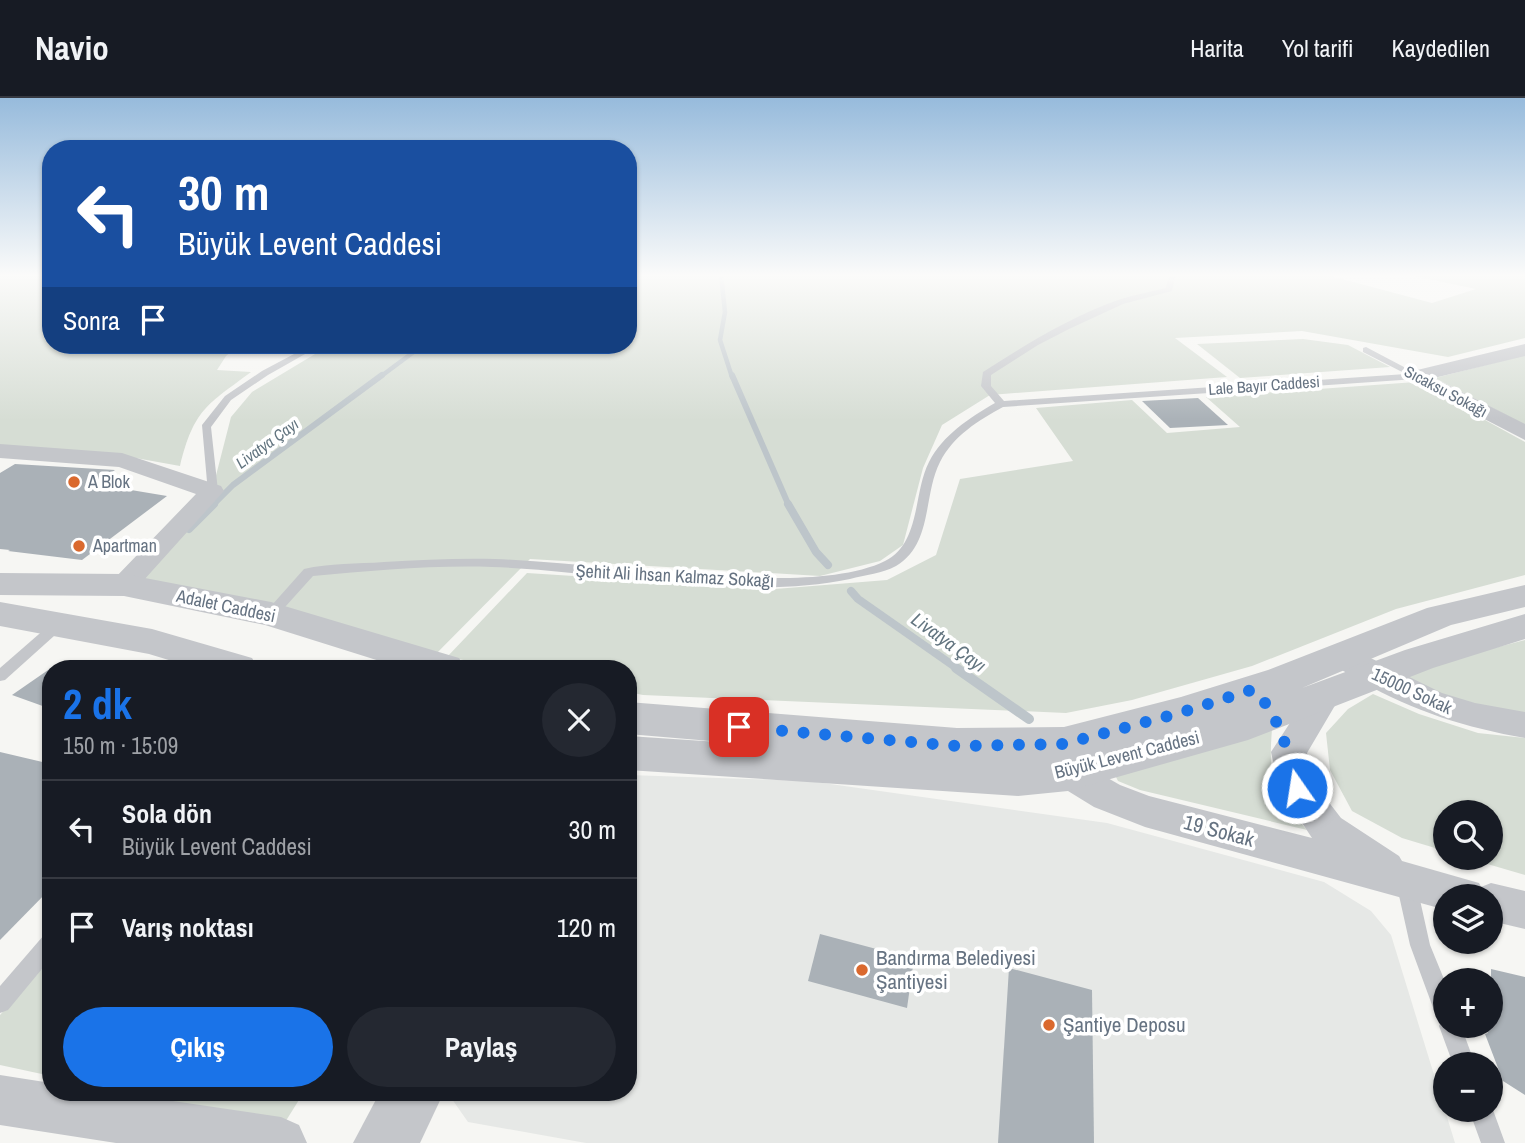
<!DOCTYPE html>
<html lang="tr">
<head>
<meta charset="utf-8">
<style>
	body { margin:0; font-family:"Archivo Narrow",sans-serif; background:#242831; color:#f1f3f6; height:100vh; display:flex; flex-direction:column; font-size:26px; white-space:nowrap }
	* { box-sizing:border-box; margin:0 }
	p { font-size:23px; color:#9ea1a6 }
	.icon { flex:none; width:38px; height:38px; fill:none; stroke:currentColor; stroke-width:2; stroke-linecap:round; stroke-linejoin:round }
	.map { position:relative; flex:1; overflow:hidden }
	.details { position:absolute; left:42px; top:562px; width:595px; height:441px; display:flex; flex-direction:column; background:#171b24; border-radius:28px; box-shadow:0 2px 5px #0004 }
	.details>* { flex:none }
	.banner { position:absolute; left:42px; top:42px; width:595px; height:214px; border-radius:28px; box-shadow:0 2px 5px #0004; background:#1a4fa0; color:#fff; overflow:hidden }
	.buttons { position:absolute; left:1433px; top:702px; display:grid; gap:14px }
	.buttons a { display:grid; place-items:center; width:70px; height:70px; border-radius:50%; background:#171b24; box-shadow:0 2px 5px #0004; font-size:35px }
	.pin { position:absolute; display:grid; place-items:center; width:60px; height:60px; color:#fff; margin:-30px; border-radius:14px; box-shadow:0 4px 10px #0006 }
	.me { position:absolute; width:77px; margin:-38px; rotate:347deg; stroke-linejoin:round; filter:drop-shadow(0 0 5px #0008) }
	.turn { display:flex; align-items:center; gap:24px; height:147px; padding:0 21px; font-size:32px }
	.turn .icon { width:91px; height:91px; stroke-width:2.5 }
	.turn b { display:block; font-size:49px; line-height:60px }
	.then { display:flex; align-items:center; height:66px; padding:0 21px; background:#0003; gap:14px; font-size:26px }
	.round { display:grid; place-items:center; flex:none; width:74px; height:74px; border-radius:37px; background:#242831 }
	.summary { display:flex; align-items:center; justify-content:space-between; height:119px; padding:0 21px }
	h1 { font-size:42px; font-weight:700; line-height:52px; color:#1a73e8 }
	.cta { display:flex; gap:14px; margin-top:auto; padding:14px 21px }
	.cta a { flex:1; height:80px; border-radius:42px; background:#1a73e8; color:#fff; font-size:28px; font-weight:700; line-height:80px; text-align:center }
	.cta a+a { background:#242831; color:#f1f3f6 }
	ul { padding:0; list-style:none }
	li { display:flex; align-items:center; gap:21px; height:98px; padding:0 21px; border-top:2px solid #363941 }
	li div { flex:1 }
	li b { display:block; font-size:26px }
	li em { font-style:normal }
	header { display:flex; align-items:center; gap:42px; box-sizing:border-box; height:98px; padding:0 35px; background:#171b24; border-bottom:2px solid #363941 }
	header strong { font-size:33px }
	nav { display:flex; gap:38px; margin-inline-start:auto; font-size:24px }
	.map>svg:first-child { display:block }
</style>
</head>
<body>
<header>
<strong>Navio</strong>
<nav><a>Harita</a><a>Yol tarifi</a><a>Kaydedilen</a></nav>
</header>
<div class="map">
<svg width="1525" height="1045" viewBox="0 0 1525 1045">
	<rect width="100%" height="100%" fill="#f6f6f3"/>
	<path fill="#e6e8e6" d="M628,677l181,6 298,42 217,59 47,29 20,24 64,208h-869l-118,-21 -21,-30h181z"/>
	<g fill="#d6ddd4">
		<path d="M0,177h51v70h188l-13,11 -9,14 34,2c-44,33 -57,37 -71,94l-61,-11 -119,-10z"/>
		<path d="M628,177h699l105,28 44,-14 -67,-14h116v63l-77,19 -146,-26 -127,7 52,39 -237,18 -48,30 -19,43 -20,77 -23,16 -60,15 -290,-17 -104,105 -302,-79 88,-94 19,-74 21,-25 78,-47h298z"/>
		<path d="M1303,241l45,6 42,22 -150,11 -43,-34z"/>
		<path d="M1525,257v70l-90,-47z"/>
		<path d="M1416,284l109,60v133l-129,34 -144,57 -120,34 -66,13 -423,-18 -15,-3v-24h-121l-60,-11 80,-84 248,16 112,-9 49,-25 24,-76 113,-18 -37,-53 96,-8 35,33 73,-6 -34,-30z"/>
		<path d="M1525,542v76l-36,-4 -86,-32 22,-14z"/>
		<path d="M1373,596l46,20 59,19 47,5v137l-58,-17h24v-46h-45l-1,39 -43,-13 -50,-27 -22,-41 -4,-37 22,-24z"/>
		<path d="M1272,631c-4,52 1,62 35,101l-167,-40 -22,-9 -6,-12z"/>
		<path d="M51,858v120l-51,-11v-50z"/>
		<path d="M123,994h181l-22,35z"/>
	</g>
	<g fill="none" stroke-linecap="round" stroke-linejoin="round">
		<g stroke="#bdc5ca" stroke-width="4.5">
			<path d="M721,177l4,37 -5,28 12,37"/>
			<path d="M380,279l43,-32"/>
		</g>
		<g stroke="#bdc5ca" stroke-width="6">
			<path d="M732,277l57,131"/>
			<path d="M212,408l21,-21 149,-110"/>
		</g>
		<g stroke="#bdc5ca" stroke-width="8">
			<path d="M788,406l28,48 12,13"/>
			<path d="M189,431l25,-25"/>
			<path d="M851,493l7,8 100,70"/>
		</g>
		<path stroke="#bdc5ca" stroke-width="10" d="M956,570l73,51"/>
	</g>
	<g fill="#aab1b7">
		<path d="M1198,300l30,27 -58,3 -28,-27z"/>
		<path d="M15,366l100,6 -20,14 72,12 -85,64 -74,-9 2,-1 -10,-1v-76z"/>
		<path d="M51,570v41l-39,-14z"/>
		<path d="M0,654l51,12v124l-51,52z"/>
		<path d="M820,836l94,25 -7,49 -99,-27z"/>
		<path d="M1009,870l83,22 2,153h-96z"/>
		<path d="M1491,871l34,8v118l-22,-14 -18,-47 3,-1 -3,-7h6z"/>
	</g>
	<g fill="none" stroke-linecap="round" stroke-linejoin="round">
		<g fill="#c4c6ca" fill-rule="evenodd">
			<path d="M1169,177h12l-6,3 -3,13 -49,13 -54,25 -31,16 -47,30v11l13,15 402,-27 -43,-22v-4l3,-1 55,29 -5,3 -413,28c-24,13 -50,29 -63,55 -17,33 -7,82 -44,104 -13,7 -31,9 -46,13 -112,23 -243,-8 -358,-12 -60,-2 -120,4 -179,9l-37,41h-10l-2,-3 40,-45c25,-6 54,-5 80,-7 37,-2 74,-4 111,-3 74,3 148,14 222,17 46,3 126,6 168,-15 36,-18 28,-68 44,-99 14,-27 40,-44 66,-59l-14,-17 2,-14c42,-27 87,-55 135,-72 15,-5 32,-8 48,-12z"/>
			<path d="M311,247h10l-53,30 -37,25 -20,27 7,64 -2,2h-8l-6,-68 23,-29 37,-25z"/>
			<path d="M59,521l5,2 2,3 -2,3 -59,53 -5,1v-13l54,-47z"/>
			<path d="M1406,775l7,3 3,6 14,63 16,39v42h15l14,38h-22l-14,-38 2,-4 -6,-9 -25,-68 -14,-63 3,-6z"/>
			<path d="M51,834v26l-43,52 -8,3v-27l44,-51z"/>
			<path d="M1491,1008l2,4 12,33h-24l-12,-33h22z"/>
		</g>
		<g fill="#c4c6ca" fill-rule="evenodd">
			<path d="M1525,246v12l-91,22 91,46v16l-116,-60 -3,-4 3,-4z"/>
			<path d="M0,346l122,9 99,33 3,5 -90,100 -10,3 -10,-3 -4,-6 4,-6 82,-85 -77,-27 -119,-9z"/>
			<path d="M1344,547l98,48 33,10 50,9v26c-58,-10 -112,-27 -163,-56 -12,-7 -26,-14 -34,-26l5,-8z"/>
			<path d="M1324,587l12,4 4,8 -33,56 7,30 27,35 58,38 3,5 77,22 2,4 10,-4 34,8v38l-34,-8v-25h-45v14l-301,-83 -51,-20 -39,-24 -5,-10 -2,-15 5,-10 13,-4 13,4 6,17 35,20 29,11 163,42 -33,-50 -8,-36 41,-63z"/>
			<path d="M0,977l51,8v9h61l169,25 18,8 8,18h-191l-116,-18z"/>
		</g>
		<g fill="#c4c6ca" fill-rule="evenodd">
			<path d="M0,475l124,1 147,28 188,56 6,10h-63l-137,-43 -141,-29 -124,-1z"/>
			<path d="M1525,487v22l-74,18 -149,63 103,-38 120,-36v25l-92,29 -185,72 -180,51 -50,5 -390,-26v-34l106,7 -106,-9v-32l329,26 107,-1 117,-30 87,-27 159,-62z"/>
			<path d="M0,504l152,27 100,29 6,10h-63l-46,-14 -149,-28z"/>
			<path d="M380,994h64l-24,51h-67z"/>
		</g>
	</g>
	<linearGradient id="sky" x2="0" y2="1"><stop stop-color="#97bbdc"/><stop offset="0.55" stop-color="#fbfbfa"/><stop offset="1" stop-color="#fbfbfa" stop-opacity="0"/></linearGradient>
	<rect width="1525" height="323" fill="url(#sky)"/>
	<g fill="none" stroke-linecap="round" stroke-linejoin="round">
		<path stroke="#1a73e8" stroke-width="12" stroke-dasharray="0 21.6" d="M739,629l218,19 107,-2 119,-32 68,-22c26,15 40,70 46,98"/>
	</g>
	<g fill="#da692e" stroke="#fff" stroke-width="2.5">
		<circle cx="74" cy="384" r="7"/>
		<circle cx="79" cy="448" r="7"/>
		<circle cx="862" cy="872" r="7"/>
		<circle cx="1049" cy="927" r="7"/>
	</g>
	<g text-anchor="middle" stroke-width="7" stroke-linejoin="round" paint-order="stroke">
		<g font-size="16" fill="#667382" stroke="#fff">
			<text transform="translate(1264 287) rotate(-4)" y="6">Lale Bayır Caddesi</text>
			<text transform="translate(1446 293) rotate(28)" y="6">Sıcaksu Sokağı</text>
		</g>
		<g font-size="16" font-style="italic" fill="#62747f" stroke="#fff">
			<text transform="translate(267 345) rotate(-36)" y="6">Livatya Çayı</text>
		</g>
		<g font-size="18" fill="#667382" stroke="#fff" text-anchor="start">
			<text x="88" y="390">A Blok</text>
			<text x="93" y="454">Apartman</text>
		</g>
		<g font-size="18" fill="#667382" stroke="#fff">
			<text transform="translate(675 478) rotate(3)" y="6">Şehit Ali İhsan Kalmaz Sokağı</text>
			<text transform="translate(226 508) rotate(12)" y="6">Adalet Caddesi</text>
			<text transform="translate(1412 593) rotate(25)" y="6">15000 Sokak</text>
			<text transform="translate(1127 657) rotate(-14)" y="6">Büyük Levent Caddesi</text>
		</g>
		<g font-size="19" font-style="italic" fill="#62747f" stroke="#fff">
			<text transform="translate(949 544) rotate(36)" y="7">Livatya Çayı</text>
		</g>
		<g font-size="21" fill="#667382" stroke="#fff">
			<text transform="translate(1219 733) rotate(15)" y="7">19 Sokak</text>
		</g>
		<g font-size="21" fill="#667382" stroke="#fff" text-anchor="start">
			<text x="876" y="867">Bandırma Belediyesi<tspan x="876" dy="24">Şantiyesi</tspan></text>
			<text x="1063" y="934">Şantiye Deposu</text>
		</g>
	</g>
</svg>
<div class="buttons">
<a><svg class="icon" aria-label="search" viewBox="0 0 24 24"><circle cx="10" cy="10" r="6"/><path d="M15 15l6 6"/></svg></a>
<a><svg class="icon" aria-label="layers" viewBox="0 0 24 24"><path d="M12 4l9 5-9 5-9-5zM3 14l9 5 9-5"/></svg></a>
<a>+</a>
<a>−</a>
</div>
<div class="pin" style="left:739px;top:629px;background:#d93025"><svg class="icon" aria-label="arrive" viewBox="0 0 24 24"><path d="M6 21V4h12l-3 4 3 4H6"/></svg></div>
<svg class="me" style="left:1297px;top:690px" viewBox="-20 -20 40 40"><circle r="17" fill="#1a73e8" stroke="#fff" stroke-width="3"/><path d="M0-11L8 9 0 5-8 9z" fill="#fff"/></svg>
<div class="banner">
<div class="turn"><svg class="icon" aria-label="left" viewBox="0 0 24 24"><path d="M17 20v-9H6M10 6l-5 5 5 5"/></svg><div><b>30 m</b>Büyük Levent Caddesi</div></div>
<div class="then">Sonra<svg class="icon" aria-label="arrive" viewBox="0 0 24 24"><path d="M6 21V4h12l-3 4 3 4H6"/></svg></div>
</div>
<section class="details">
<div class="summary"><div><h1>2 dk</h1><p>150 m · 15:09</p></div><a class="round"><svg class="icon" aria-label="close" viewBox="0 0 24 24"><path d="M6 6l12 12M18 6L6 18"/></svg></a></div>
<ul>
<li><svg class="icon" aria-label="left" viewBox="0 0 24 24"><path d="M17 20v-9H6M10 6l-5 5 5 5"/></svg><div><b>Sola dön</b><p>Büyük Levent Caddesi</p></div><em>30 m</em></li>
<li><svg class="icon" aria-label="arrive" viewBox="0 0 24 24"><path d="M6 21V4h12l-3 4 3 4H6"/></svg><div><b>Varış noktası</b></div><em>120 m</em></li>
</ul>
<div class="cta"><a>Çıkış</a><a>Paylaş</a></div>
</section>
</div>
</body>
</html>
